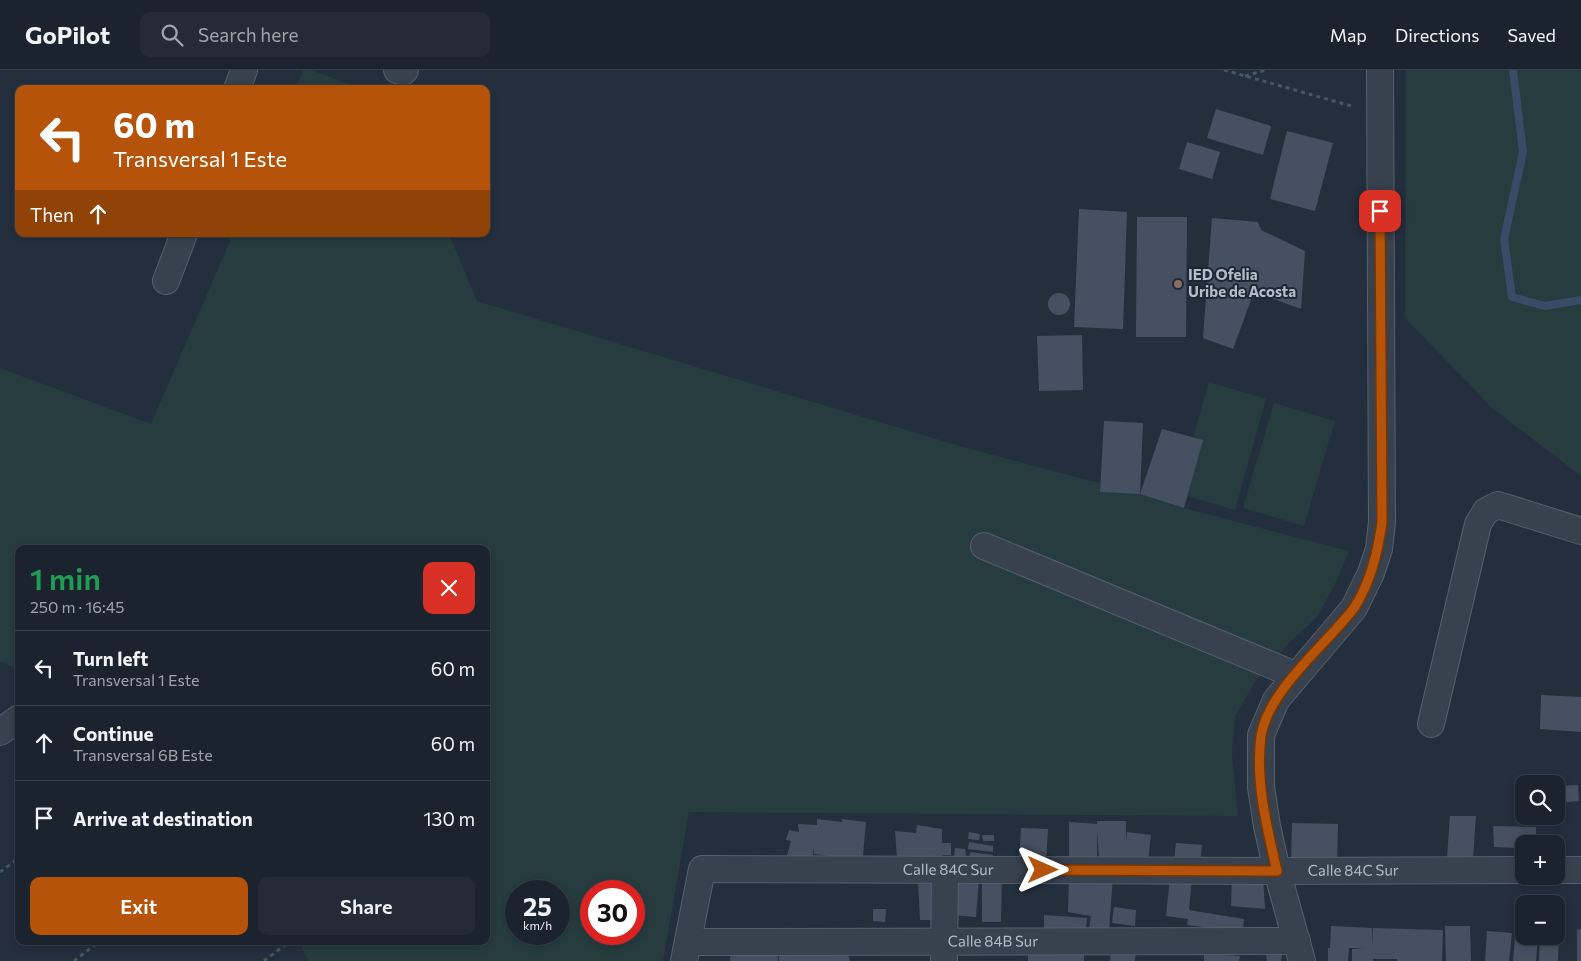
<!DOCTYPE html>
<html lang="en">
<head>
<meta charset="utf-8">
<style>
	body { margin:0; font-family:Commissioner,sans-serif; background:#242b36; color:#f1f3f6; height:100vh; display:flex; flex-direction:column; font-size:19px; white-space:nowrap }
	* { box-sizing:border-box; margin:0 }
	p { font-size:16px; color:#a0a4aa }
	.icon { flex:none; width:28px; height:28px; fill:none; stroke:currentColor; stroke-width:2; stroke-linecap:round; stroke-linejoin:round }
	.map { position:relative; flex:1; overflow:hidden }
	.panel { position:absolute; left:15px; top:475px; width:475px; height:400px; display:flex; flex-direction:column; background:#1b232e; border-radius:10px; box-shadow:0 2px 8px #0003,0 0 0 1px #39404a }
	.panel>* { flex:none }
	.guide { position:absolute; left:15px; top:15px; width:475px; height:152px; border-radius:10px; box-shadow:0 2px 8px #0003,0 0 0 1px #39404a; background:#b45309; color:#fff; overflow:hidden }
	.buttons { position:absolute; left:1515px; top:705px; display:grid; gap:10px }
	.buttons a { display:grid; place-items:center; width:50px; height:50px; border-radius:10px; background:#1b232e; box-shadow:0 2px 8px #0003,0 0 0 1px #39404a; font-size:25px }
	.speed { position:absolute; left:505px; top:810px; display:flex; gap:10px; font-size:25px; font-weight:700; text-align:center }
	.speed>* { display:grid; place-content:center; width:65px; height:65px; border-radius:50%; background:#1b232e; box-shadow:0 2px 8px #0003,0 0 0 1px #39404a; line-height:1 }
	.speed small { font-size:12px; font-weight:400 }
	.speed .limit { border:8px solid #d22; background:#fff; color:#111 }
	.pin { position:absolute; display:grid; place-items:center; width:42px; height:42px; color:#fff; margin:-21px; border-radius:10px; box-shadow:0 2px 8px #0006 }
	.me { position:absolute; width:55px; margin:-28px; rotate:90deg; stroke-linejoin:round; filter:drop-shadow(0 0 4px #0008) }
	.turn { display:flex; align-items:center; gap:18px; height:105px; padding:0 15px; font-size:22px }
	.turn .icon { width:65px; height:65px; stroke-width:2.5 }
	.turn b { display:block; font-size:35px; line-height:42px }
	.then { display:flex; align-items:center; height:48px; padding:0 15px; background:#0003; gap:10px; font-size:19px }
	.round { display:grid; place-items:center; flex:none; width:52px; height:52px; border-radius:10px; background:#242b36 }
	.headline { display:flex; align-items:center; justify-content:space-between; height:85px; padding:0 15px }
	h1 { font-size:30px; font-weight:600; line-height:38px; color:#1e9e55 }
	.cta { display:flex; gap:10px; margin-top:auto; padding:10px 15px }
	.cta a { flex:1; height:58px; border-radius:10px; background:#b45309; color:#fff; font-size:20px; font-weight:600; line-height:58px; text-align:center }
	.cta a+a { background:#242b36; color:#f1f3f6 }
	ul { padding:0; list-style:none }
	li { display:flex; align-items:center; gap:15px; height:75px; padding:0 15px; border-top:1px solid #39404a }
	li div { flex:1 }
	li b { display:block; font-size:19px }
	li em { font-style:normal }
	header { display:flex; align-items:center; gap:30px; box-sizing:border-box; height:70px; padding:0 25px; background:#1b232e; border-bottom:1px solid #39404a }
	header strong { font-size:24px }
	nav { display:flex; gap:28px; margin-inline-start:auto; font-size:18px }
	.search { width:350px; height:45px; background:#242b36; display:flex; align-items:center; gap:12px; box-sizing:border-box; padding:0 18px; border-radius:10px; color:#a0a4aa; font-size:19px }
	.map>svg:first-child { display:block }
</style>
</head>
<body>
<header>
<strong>GoPilot</strong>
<div class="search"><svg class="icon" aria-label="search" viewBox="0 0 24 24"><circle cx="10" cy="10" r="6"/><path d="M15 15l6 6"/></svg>Search here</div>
<nav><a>Map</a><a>Directions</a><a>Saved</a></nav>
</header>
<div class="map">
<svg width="1581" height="891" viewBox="0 0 1581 891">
	<rect width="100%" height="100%" fill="#242f3e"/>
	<g fill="#263c3f" fill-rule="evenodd">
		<path d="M303,0h8l51,19h-67z"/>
		<path d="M1406,0h175v406l-89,-68 -87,-90z"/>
		<path d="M233,164h216l28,67 486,146 177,47 44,14 165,43 -12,29 -20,37 -30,28 -32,37 -20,34 -3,37 6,63 -549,-4 -26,149h-355l-9,-19 1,-1h186v-392h-467v121l-19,-9v-293l151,56zM516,821h43v43h-43zM591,821h43v43h-43z"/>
		<path d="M1209,312l57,17 -31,111 -58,-17z"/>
		<path d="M1274,333l61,18 -31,105 -61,-18z"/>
	</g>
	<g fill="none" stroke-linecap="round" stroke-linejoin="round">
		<path stroke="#394c67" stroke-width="8" d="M1513,0l10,82 -19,87 8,58 33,9 36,-6"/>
	</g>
	<g fill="#455162">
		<path d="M1216,39l55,17 -8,29 -56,-17z"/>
		<path d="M1287,61l46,12 -18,68 -45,-12z"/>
		<path d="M1187,72l33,10 -8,27 -33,-10z"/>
		<path d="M1079,139l48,3 -4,117 -49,-2z"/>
		<path d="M1137,147h50l-1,120h-50z"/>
		<path d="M1212,148l46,4 3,8 44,21 -4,58 -47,-17 -21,57 -30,-11z"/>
		<circle cx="1059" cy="234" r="11"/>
		<path d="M1082,265l1,55 -44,1 -2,-55z"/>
		<path d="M1104,351l39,2 -3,71 -40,-2z"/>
		<path d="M1162,359l41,11 -19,68 -44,-14z"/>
		<path d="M1541,625l40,2v35l-41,-3z"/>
		<path d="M1578,715l1,16 -23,2v-17z"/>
		<path d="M1450,746h26l-3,42h-26z"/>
		<path d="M817,749l25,3v-3l24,3 -4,44 -24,-9 -24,-3v-8l-2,15 -25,-5 4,-15 -5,-1 3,-10 10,2 -1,-8 19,1z"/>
		<path d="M1097,751h29v20l1,-9 24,3 -3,27 -49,-5 -2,-25v28l-28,-3v-35l28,2z"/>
		<path d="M1292,753l46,1 -1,39h-46z"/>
		<path d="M917,755l25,4v14h9v12h-9v8l-45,-5 -2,-27 21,2z"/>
		<path d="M1493,756l43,1v17h-12v19h-10l3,-15 -23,-1z"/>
		<path d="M1021,758l27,1 -2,36 -27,-3z"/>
		<path d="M969,762l11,2 -1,6 -11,-1z"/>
		<path d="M982,765h12v6h-11z"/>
		<path d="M969,772l24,4v6l-25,-3z"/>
		<path d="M1176,773l26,2 -2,19 -26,-3z"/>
		<path d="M955,778l10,1 3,16 -14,-6z"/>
		<path d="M970,782l23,3 -1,11 -23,-3z"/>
		<path d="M982,802l20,1 -1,49h-19z"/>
		<path d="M1232,804l31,3 2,32 -34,-3z"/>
		<path d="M1113,805l-4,57 -20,-3 2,-13 -23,-4 1,-35z"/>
		<path d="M955,806l24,1 -3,40 -23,-2z"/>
		<path d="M1170,807l22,1 -3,32 55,9 -1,13 -56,-7 1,-6 -22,-3z"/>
		<path d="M918,812l16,1 2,37h-16z"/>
		<path d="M1114,837l22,3 -1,16 -23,-3z"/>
		<path d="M873,839h13l-1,13 -12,-1z"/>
		<path d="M1044,845l43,3 -1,11 -19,-1 -1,7 -22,-2z"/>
		<path d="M1516,854l8,1v11h14l-2,25h-23z"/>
		<path d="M1331,856l41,2 1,18v-18l70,2 -1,31h-45v-2h-24v2h-21v-12l12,-1h-15l-1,13h-20v-13h2z"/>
		<path d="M1445,856h25l1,35h-25z"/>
		<path d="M1581,859v32h-4v-31z"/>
		<path d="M1556,860h3l-1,31h-19l1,-25h16z"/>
		<path d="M1487,861l25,2 -3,28h-24z"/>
		<path d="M778,877l70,7 2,7h-71z"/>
		<path d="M1111,877h25l-1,14h-25z"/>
		<path d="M731,879l46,2 1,10h-48z"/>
		<rect x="1028" y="884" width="56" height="7"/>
		<path d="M1204,884l36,2 -1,5h-35z"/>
		<path d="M1266,884l16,1 -1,6h-14z"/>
	</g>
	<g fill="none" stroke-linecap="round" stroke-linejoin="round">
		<defs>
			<g id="minor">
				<path d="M397,0l6,2 2,-2"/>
				<path d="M237,19l7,-19"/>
				<path d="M166,211l18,-47"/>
				<path d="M984,476l311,129"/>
				<path d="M1431,654l47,-200 8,-13 12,-6 83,26"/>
				<path d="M0,662l19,-14"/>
				<path d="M1556,800h25"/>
				<path id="s1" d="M688,872l609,-1"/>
				<path id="s2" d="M684,891l18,-92 575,2 247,-1"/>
				<path d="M944,891l1,-91"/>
				<path d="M1302,891l-25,-90 -10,-45 -6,-39v-52l15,-35 78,-92 17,-35 8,-24 3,-27 -2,-452"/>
			</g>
		</defs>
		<use href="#minor" stroke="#565f6c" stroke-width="28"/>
		<g stroke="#44595c" stroke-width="3" stroke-dasharray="4 4" stroke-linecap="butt">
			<path d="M1224,0l131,37"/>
			<path d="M1245,6l21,-6"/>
			<path d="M0,802l19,-14"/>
			<path d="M74,891l26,-20"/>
			<path d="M264,891l26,-20"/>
		</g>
		<use href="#minor" stroke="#38414e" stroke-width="26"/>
	</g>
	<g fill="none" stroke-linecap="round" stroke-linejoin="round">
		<defs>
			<path id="route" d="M1043,800l234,1c-10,-43 -22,-90 -16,-135 6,-39 50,-79 76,-108 5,-6 12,-13 17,-20 17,-26 24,-56 28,-86l-2,-311"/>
		</defs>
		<use href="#route" stroke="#753606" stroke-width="12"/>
		<use href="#route" stroke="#b45309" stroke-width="9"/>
	</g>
	<circle fill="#8d6e63" stroke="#1d2633" stroke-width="2" cx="1178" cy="214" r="5"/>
	<g text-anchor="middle" stroke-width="4" stroke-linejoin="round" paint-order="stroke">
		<g font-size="15" font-weight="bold" fill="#b4bcc9" stroke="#1d2633" text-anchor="start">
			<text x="1188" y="210">IED Ofelia<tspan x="1188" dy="17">Uribe de Acosta</tspan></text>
		</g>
		<g font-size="15" fill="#b4bcc9" stroke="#1d2633">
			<text dy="5" stroke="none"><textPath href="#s2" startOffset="340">Calle 84C Sur</textPath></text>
			<text dy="5" stroke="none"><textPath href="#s2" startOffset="745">Calle 84C Sur</textPath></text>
			<text dy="5" stroke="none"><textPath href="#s1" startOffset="305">Calle 84B Sur</textPath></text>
		</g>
	</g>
</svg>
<div class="buttons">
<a><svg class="icon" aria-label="search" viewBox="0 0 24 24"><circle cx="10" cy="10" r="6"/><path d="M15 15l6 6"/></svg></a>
<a>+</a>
<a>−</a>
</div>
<div class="speed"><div>25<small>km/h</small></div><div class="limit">30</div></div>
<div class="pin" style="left:1380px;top:141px;background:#d93025"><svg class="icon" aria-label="arrive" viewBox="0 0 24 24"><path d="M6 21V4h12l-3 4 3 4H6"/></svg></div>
<svg class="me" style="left:1043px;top:800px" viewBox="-20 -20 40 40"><path d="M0-17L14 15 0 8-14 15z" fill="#b45309" stroke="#fff" stroke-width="4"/></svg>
<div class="guide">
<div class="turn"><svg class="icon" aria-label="left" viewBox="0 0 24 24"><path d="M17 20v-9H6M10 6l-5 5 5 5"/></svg><div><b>60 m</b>Transversal 1 Este</div></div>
<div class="then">Then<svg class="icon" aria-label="ahead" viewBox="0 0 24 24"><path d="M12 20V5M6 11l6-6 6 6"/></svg></div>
</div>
<section class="panel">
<div class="headline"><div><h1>1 min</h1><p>250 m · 16:45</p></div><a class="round" style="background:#d93025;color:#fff"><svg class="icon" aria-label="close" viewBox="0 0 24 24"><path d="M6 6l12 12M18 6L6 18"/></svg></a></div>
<ul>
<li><svg class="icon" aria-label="left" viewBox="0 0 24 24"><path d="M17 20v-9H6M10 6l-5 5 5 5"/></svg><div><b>Turn left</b><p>Transversal 1 Este</p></div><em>60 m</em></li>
<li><svg class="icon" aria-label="ahead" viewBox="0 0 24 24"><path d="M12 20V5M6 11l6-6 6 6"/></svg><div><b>Continue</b><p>Transversal 6B Este</p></div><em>60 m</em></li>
<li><svg class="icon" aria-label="arrive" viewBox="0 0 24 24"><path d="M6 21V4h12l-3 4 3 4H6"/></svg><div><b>Arrive at destination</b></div><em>130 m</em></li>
</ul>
<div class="cta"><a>Exit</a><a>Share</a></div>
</section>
</div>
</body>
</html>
